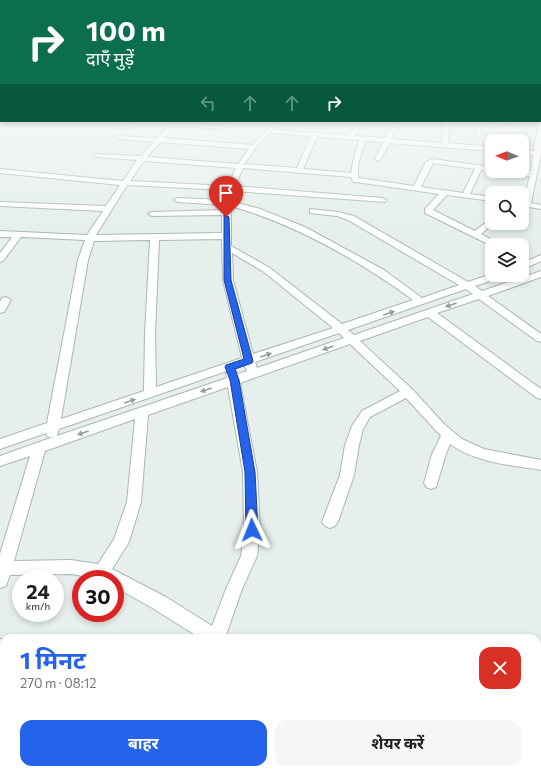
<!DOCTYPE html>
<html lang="hi">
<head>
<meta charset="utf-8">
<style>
	body { margin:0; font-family:Commissioner,"Noto Sans Devanagari",sans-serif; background:#f6f6f6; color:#202124; height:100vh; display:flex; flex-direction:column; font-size:15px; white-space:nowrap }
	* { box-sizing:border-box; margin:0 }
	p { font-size:13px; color:#757577 }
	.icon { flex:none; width:22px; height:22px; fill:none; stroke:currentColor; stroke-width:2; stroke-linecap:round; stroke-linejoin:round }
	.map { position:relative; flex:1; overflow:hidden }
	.side { position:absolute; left:0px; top:634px; width:541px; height:140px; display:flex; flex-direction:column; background:#fff; border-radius:12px 12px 0 0; box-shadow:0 2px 6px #0003 }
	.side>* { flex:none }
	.top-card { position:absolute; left:0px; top:0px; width:541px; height:122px; box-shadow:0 2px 6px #0003; background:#0b6e4f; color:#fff; overflow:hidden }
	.needle { width:26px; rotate:271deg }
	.tools { position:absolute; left:485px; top:134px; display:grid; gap:8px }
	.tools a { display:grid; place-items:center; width:44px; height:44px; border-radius:8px; background:#fff; box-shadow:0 2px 6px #0003; font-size:20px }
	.speed { position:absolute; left:12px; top:570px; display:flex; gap:8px; font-size:20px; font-weight:700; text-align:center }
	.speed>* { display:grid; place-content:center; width:52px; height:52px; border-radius:50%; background:#fff; box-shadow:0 2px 6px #0003; line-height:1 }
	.speed small { font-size:10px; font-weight:400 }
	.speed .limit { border:6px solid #d22; background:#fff; color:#111 }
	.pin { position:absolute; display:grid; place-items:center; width:34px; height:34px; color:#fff; margin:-41px -17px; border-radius:50% 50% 50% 0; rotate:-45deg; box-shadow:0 0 4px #0007 }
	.pin .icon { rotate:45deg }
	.me { position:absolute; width:44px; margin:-22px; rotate:358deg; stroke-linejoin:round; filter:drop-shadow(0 0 3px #0008) }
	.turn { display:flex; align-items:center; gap:14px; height:84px; padding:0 20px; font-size:18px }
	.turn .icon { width:52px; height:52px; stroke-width:2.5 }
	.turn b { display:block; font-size:28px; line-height:34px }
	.lanes { display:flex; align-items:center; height:38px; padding:0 20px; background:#0003; justify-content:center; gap:20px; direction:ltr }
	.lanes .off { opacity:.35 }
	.round { display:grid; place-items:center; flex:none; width:42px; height:42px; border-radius:12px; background:#f6f6f6 }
	.headline { display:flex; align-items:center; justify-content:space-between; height:68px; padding:0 20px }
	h1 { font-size:24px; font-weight:700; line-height:30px; color:#2563eb }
	.cta { display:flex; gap:8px; margin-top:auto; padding:8px 20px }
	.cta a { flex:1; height:46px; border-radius:12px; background:#2563eb; color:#fff; font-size:16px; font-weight:700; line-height:46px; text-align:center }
	.cta a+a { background:#f6f6f6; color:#202124 }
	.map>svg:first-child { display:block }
</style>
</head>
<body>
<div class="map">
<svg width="541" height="774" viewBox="0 0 541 774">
	<rect width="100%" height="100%" fill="#e6efeb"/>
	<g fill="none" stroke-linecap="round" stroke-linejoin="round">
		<defs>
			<g id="minor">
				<path d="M131,121l41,1 8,-1 -1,2 43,3 3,2 -1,1 -48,-3 -12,12 88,7 24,-24h7l-9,9 75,5 10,-14h6l-10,15 30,2 8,-17h6l-8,18 51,4 1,-22h6l-1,22 44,4v4l-103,-8 -8,16 -3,2 -3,-2 8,-17 -17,-1c-4,10 -11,27 -7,37l55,8 11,-23 7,-4 60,8 1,4 -12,-1 -11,24 22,3v4l-45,-6 -14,15 42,21 17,-13v5h2l-13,11 20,11 -9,1 -67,-33v-4l14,-15 -83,-12h-3l-2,-5 -108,-9 -8,18 147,12 4,2 -1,2 -151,-11 -3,10 29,8 45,18 79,43 38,28 37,-13 -111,-65 -11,-4 -27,-3v-4l28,3 16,4 114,66 24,-8 12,1 -2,2 -27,9 7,5 59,-20v6l-53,19 53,38v8l-4,-1 -58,-42 -42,14 104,76v10l-4,-1 -109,-81 -68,24 52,48 33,36 17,14 22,10 57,11v10c-30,-5 -65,-7 -91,-26l-4,10 -10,33 -5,2 -5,-2 -2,-4 8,-29 9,-18 -35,-38 -36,19 -7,12 -4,16 -5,30 -16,47 -3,4 -5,2 -5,-2 -3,-4 18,-47 5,-30 7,-19 10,-15 38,-20 -50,-47 -110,39 17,89 3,58 -3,26 -15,33 -17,49h-25l-46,-29 -39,-22v-8h-15l-29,-5 -61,1 -4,11 -6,2v-34l30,-98 -30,10v-10l56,-20 -4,2 -5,-2 -1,-3 -46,16v-10l47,-16 31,-163 7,-20 -64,-3 -18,24 -3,1v-9l12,-16h-12v-6l87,4 16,-24 -103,-5v-4l106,4 14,-21 -120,-12v-4l123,12 14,-21 -41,-3 -2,-1v-2l46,2 14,-14 -35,-3 -2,-1v-2l40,2 12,-12 -35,-3zM270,133l41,3 -14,32 -53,-4 16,-22zM317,137l42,3 -5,17 -3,16 -48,-4zM161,142l88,7 -11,15 -91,-7zM144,161l92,7 -8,18 -98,-5zM433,163l42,6 -12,24 -42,-6zM127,185l99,5 -2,10 -46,-2 -4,2 4,2 45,3v5l-71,2 -4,2 4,2 70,-1v18l-126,2zM231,206c66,19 127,54 182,94l-71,24 -72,-56 -39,-22zM222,239l1,41 19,78 -86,29 -1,-54 4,-93zM150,240l-5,93 -1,58 -83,28 27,-159 6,-19zM232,253l32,19 69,56 -80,26 -20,-74zM466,289l7,5 -119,41 -6,-5zM339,333l5,5 -87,30 -2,-6zM244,365l3,6 -9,3 -2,-3h-8l-2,3 1,4 -170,58 2,-7zM228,387l15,85 1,58 -3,26 -15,33 -14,37 -46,-29 -54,-28 17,-27 12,-40 7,-87zM135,419l-8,83 -13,37 -16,25 -27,-4 -57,1 31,-110z"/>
				<path d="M476,121h6l-1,15 -5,-1z"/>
				<path d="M491,121l50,1v32l-10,49 10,2v4l-19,-3 8,-30 -20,-3 -4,-2h25l2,-16 -11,-1v-4l12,1 4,-25 -44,-3z"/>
				<path d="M541,255v6l-19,9v-7z"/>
				<path d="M6,297l5,3 -7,12 -4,1v-11l2,-4z"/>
				<path d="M0,639l4,1v18l-4,-1z"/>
				<path d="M31,770h20l-1,4h-20z"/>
			</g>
		</defs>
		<use href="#minor" stroke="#a8b8b2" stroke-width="2"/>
		<use href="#minor" fill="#fff" fill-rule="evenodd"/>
	</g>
	<defs><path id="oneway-solid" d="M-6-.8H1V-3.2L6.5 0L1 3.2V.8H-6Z"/></defs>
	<g fill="#92a09c">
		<use href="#oneway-solid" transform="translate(451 305) rotate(161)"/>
		<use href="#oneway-solid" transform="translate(389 313) rotate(-19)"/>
		<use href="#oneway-solid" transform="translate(328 348) rotate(161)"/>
		<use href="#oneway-solid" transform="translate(266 355) rotate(-19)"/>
		<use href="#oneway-solid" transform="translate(206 390) rotate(161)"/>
		<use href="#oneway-solid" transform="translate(130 401) rotate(-19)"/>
		<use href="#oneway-solid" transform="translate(83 433) rotate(161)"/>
	</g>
	<linearGradient id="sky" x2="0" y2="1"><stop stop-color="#84bce0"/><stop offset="0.52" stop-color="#f4f8f6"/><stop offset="1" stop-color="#f4f8f6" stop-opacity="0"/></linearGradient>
	<rect width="541" height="226" fill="url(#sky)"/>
	<path fill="#2563eb" stroke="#184099" d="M224,215l5,2 2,63 22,81 -1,2 -17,6 4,11 16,92 3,58 -2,3 -4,2 -4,-2 -2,-3 -1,-58 -15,-92 -5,-13 1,-2 18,-6 -20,-79z"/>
</svg>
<div class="tools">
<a><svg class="needle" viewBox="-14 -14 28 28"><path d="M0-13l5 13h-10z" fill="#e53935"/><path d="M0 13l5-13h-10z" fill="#757577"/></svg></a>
<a><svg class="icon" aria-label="search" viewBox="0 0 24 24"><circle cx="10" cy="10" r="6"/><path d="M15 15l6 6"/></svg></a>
<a><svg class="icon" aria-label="layers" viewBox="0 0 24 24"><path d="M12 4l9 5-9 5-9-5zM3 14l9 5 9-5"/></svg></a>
</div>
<div class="speed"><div>24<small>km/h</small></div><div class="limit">30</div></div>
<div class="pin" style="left:226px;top:217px;background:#d93025"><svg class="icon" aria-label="arrive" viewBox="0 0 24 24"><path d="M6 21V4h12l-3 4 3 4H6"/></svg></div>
<svg class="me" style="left:252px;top:530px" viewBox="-20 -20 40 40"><path d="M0-17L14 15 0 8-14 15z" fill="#2563eb" stroke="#fff" stroke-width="4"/></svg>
<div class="top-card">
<div class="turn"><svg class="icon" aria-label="right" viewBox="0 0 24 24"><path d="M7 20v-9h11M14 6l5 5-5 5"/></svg><div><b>100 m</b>दाएँ मुड़ें</div></div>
<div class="lanes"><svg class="icon off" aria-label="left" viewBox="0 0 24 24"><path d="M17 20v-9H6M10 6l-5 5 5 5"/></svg><svg class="icon off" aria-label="ahead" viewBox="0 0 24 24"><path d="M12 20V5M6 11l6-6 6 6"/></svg><svg class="icon off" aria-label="ahead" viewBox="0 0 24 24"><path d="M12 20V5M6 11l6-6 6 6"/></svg><svg class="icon" aria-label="right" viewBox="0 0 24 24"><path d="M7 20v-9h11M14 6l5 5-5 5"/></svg></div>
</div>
<section class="side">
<div class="headline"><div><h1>1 मिनट</h1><p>270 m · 08:12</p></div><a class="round" style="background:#d93025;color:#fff"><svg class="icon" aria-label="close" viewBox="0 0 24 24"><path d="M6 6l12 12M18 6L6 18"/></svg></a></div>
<div class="cta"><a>बाहर</a><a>शेयर करें</a></div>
</section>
</div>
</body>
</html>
